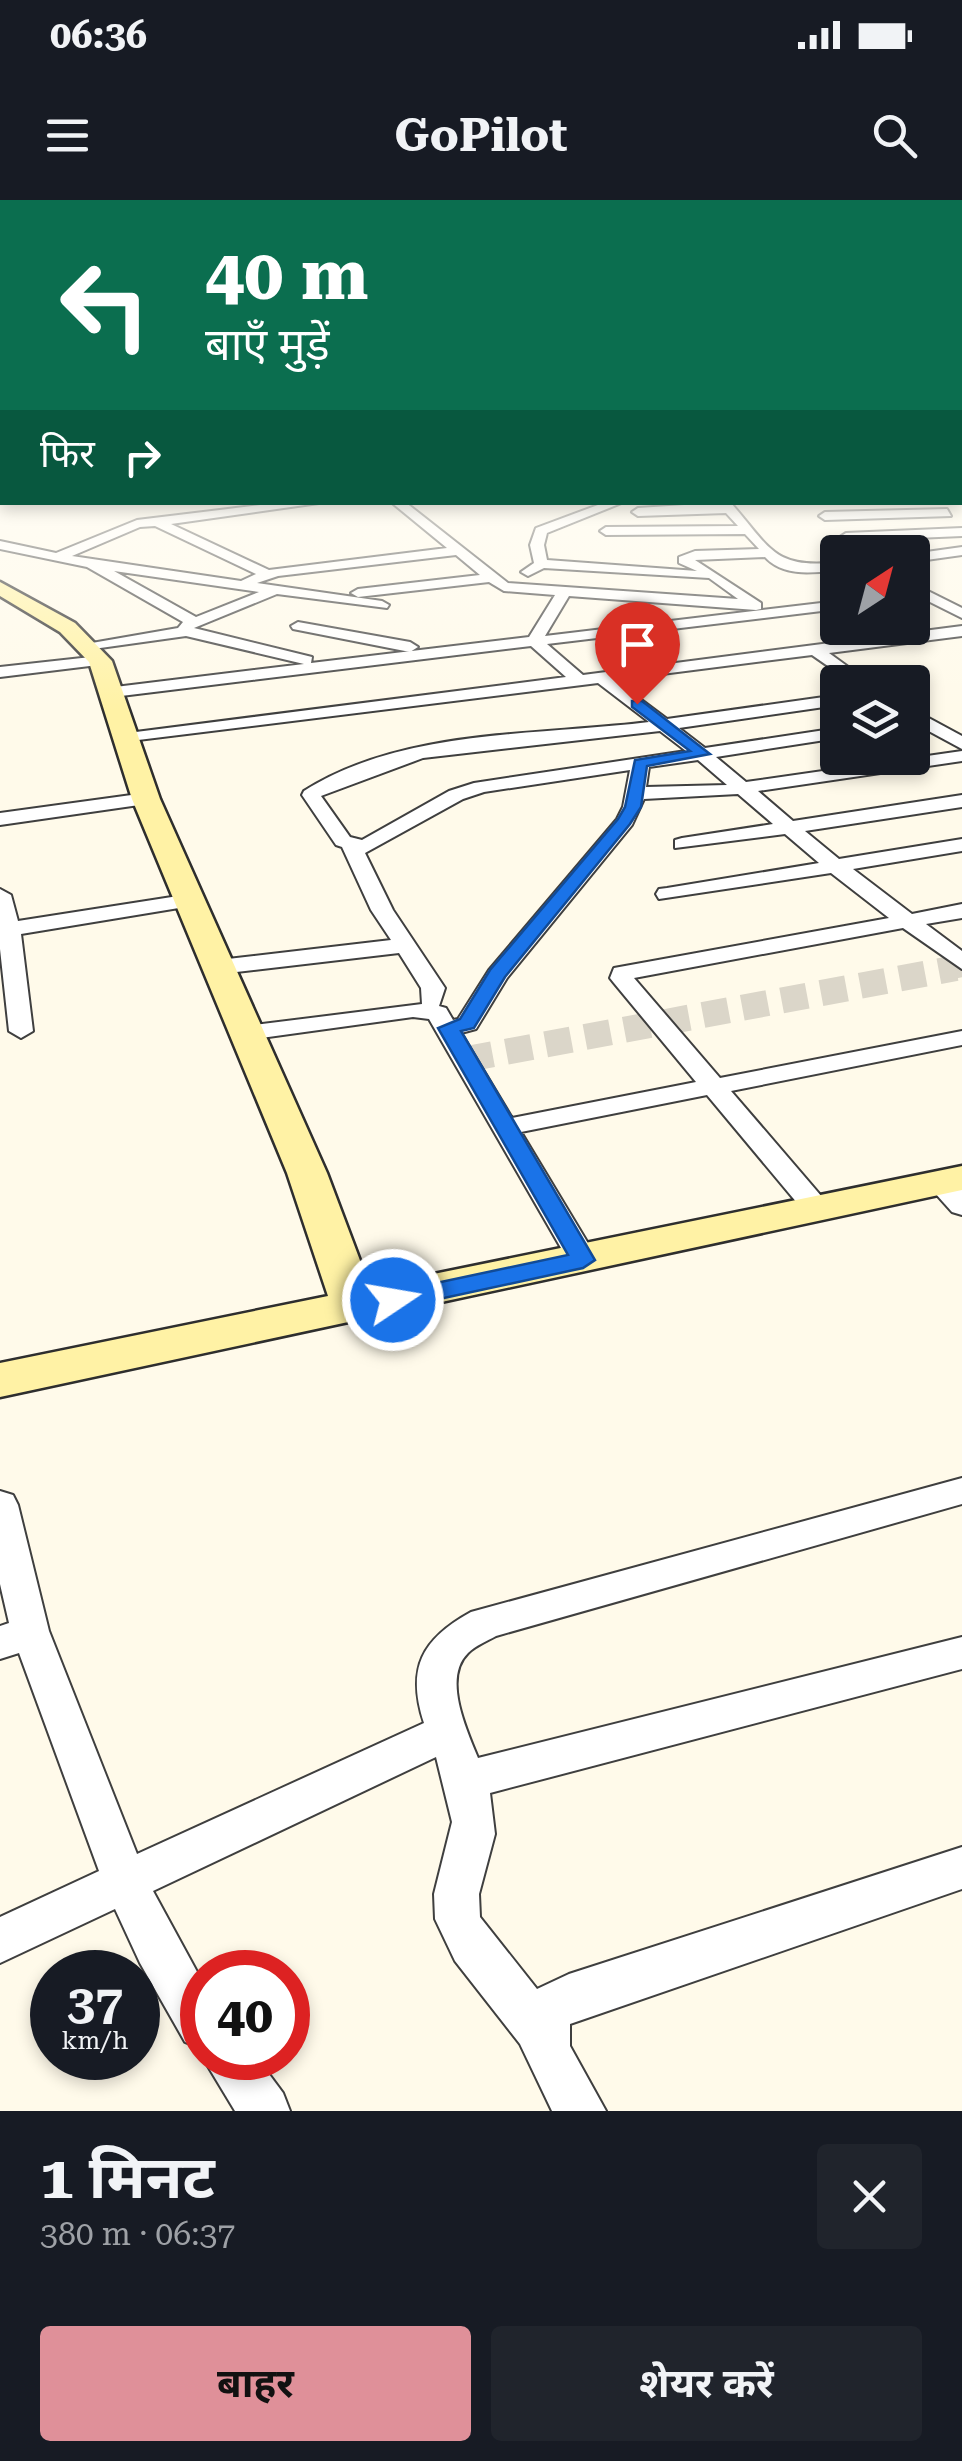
<!DOCTYPE html>
<html lang="hi">
<head>
<meta charset="utf-8">
<style>
	body { margin:0; font-family:"Roboto Serif","Noto Sans Devanagari",serif; background:#20242c; color:#f1f3f6; height:100vh; display:flex; flex-direction:column; font-size:38px; white-space:nowrap }
	* { box-sizing:border-box; margin:0 }
	p { font-size:32px; color:#9ea1a6 }
	.icon { flex:none; width:55px; height:55px; fill:none; stroke:currentColor; stroke-width:2; stroke-linecap:round; stroke-linejoin:round }
	.map { position:relative; height:1911px; overflow:hidden }
	.drawer { display:flex; flex-direction:column; background:#171b24; flex:1 }
	.drawer>* { flex:none }
	.guide { position:absolute; left:0px; top:0px; width:962px; height:305px; box-shadow:0 5px 15px #0003; background:#0b6e4f; color:#fff; overflow:hidden }
	.needle { width:65px; rotate:36deg }
	.controls { position:absolute; left:820px; top:335px; display:grid; gap:20px }
	.controls a { display:grid; place-items:center; width:110px; height:110px; border-radius:10px; background:#171b24; box-shadow:0 5px 15px #0003; font-size:50px }
	.speed { position:absolute; left:30px; top:1750px; display:flex; gap:20px; font-size:50px; font-weight:700; text-align:center }
	.speed>* { display:grid; place-content:center; width:130px; height:130px; border-radius:50%; background:#171b24; box-shadow:0 5px 15px #0003; line-height:1 }
	.speed small { font-size:25px; font-weight:400 }
	.speed .limit { border:15px solid #d22; background:#fff; color:#111 }
	.pin { position:absolute; display:grid; place-items:center; width:85px; height:85px; color:#fff; margin:-102px -42px; border-radius:50% 50% 50% 0; rotate:-45deg; box-shadow:0 0 10px #0007 }
	.pin .icon { rotate:45deg }
	.me { position:absolute; width:110px; margin:-55px; rotate:78deg; stroke-linejoin:round; filter:drop-shadow(0 0 8px #0008) }
	.turn { display:flex; align-items:center; gap:35px; height:210px; padding:0 40px; font-size:45px }
	.turn .icon { width:130px; height:130px; stroke-width:2.5 }
	.turn b { display:block; font-size:70px; line-height:85px }
	.then { display:flex; align-items:center; height:95px; padding:0 40px; background:#0003; gap:20px; font-size:38px }
	.round { display:grid; place-items:center; flex:none; width:105px; height:105px; border-radius:10px; background:#20242c }
	.headline { display:flex; align-items:center; justify-content:space-between; height:170px; padding:0 40px }
	h1 { font-size:60px; font-weight:700; line-height:75px }
	.button { display:flex; gap:20px; margin-top:auto; padding:20px 40px }
	.button a { flex:1; height:115px; border-radius:10px; background:#df9099; color:#111; font-size:40px; font-weight:700; line-height:115px; text-align:center }
	.button a+a { background:#20242c; color:#f1f3f6 }
	.status { display:flex; justify-content:space-between; align-items:center; height:70px; padding:0 50px; background:#171b24; direction:ltr }
	.status svg { height:28px; fill:currentColor }
	header { display:flex; justify-content:space-between; align-items:center; height:130px; padding:0 40px; background:#171b24; font-size:45px; font-weight:700 }
	.map>svg:first-child { display:block }
</style>
</head>
<body>
<div class="status"><b>06:36</b><svg viewBox="0 0 49 12"><path d="M0 12V9h3v3zM5 12V6h3v6zM10 12V3h3v9zM15 12V0h3v12zM26 1h20v11H26zM47 4h2v5h-2z"/></svg></div>
<header><svg class="icon" aria-label="menu" viewBox="0 0 24 24"><path d="M4 6h16M4 12h16M4 18h16"/></svg>GoPilot<svg class="icon" aria-label="search" viewBox="0 0 24 24"><circle cx="10" cy="10" r="6"/><path d="M15 15l6 6"/></svg></header>
<div class="map">
<svg width="962" height="1911" viewBox="0 0 962 1911">
	<rect width="100%" height="100%" fill="#fffaea"/>
	<g fill="none" stroke-linecap="round" stroke-linejoin="round">
		<path stroke="#dbd6c9" stroke-width="20" stroke-dasharray="20 10" stroke-linecap="butt" d="M943,771l19,-4"/>
		<path stroke="#dbd6c9" stroke-width="26" stroke-dasharray="26 14" stroke-linecap="butt" d="M467,859l489,-91"/>
		<defs>
			<g id="street">
				<rect x="960" y="261" width="2" height="6"/>
				<path d="M286,302h40l-155,22 98,46 178,-22 -56,-46h14l103,81 230,16 -29,-21 -165,-10 -16,8 -7,-4 13,-9 -4,-18 6,-17 70,-26h18l-77,31 -3,12 3,15 150,11 -18,-8v-6l16,-6 64,-2 -14,-15 -139,1 -6,-4 6,-4 132,-1 -12,-13 -88,3 -6,-4 6,-4 92,-6c40,45 43,68 108,60v8c-25,3 -55,7 -73,-13l-70,3 66,43v6l-5,1 -187,-14 -24,40 293,-35v8l-291,35 36,31 379,-49v10l-133,17 40,29h-18l-39,-27 -197,25 52,39 171,-24v10l-159,23 26,20 133,-20v10l-122,19 30,25 216,-31v10l-204,30 35,30 169,-26v12l-157,24 34,28 123,-20v12l-109,18 59,45 50,-10v14l-36,6 36,27v18l-59,-41 -269,50 86,100 242,-47v14l-231,46 97,113 4,6 -4,6h-20l-101,-121 -186,37 77,128 -4,7h-22l-143,-248 -16,-2 -166,23 -9,-2 -3,-5 12,-7 175,-22 -1,-16 -22,-35 -180,21 -12,-7 12,-7 172,-20 -20,-30 -29,-63 -6,-2 -34,-50 2,-4c99,-63 233,-55 345,-69l-51,-39 -476,59 -3,-4 9,-5 438,-56 -35,-31 -418,51 -8,-5 2,-4 197,-24 -118,-28 -100,14v-6l92,-16 5,-6 -96,-55 -87,-18v-8l56,12 81,-33zM155,326l101,48 -15,7 -169,-25 68,-29zM456,355l24,20 -122,14 -7,4 7,4 131,-15 15,9 51,4 -26,42 -218,26 1,-6 -118,-29 83,-34 110,14 2,-3 -7,-4 -125,-18 21,-7zM114,371l145,21 -63,25zM660,531l26,20 -212,32 -25,8 -87,49 -12,-3 -29,-41 102,-38zM698,560l29,25 -81,2 3,-20zM630,570l-7,37 -6,12 -128,151 -31,49 -5,1 -7,-12 -7,-2 6,-18 -52,-78 -28,-57 98,-54 21,-7zM738,594l35,30 -91,14 -7,2v8l110,-14 34,29 -152,25 -8,1 -3,5 3,5 172,-26 58,45 -275,50 -4,10 4,5 82,99 -184,36 -51,-85 15,-4 31,-51 125,-153 12,-26z"/>
				<path d="M947,309l4,7 -126,4 -6,-4 6,-4z"/>
				<path d="M962,328v8l-116,5 -6,-4 6,-4z"/>
				<path d="M962,347v8l-50,7v-8z"/>
				<path d="M912,383l50,25v10l-50,-25z"/>
				<path d="M298,422l112,20 8,5 -8,5 -117,-23 -2,-3z"/>
				<path d="M100,456l6,2v6l-106,13v-10z"/>
				<path d="M912,509l50,27v13l-50,-27z"/>
				<path d="M146,593l10,6 -3,4 -153,22v-12z"/>
				<path d="M0,689l11,6 7,26 173,-27 11,6 -11,6 -170,28 12,97 -12,7 -12,-7 -9,-82z"/>
				<path d="M940,975l10,2 12,12v26l-10,-3 -26,-29 4,-6z"/>
				<path d="M962,1278v26l-466,132c-9,5 -21,10 -28,17 -26,25 -1,78 10,105l484,-121v32l-472,124 5,41 -16,60 1,23 57,72 32,-15 393,-127v42l-392,135v22l36,65h-54l-32,-67 -65,-83 -20,-42 -1,-25 18,-72 -16,-65 -283,134 49,90v68l-17,-7 -45,-79 -25,-54 -115,54v-46l99,-46 -80,-218 -19,6v-33l9,-3 -9,-39v-93l13,4 5,10 31,126 88,223 287,-131c-18,-55 -2,-84 47,-111z"/>
				<path d="M203,1858h54l26,35 7,18h-55z"/>
			</g>
			<path id="secondary" d="M0,382l75,41 37,38 48,138 167,374 43,114 592,-121v24l-962,207v-34l328,-67 -41,-123 -155,-374 -43,-137 -29,-30 -60,-36z"/>
		</defs>
		<use href="#street" stroke="#3f3f3f" stroke-width="4"/>
		<use href="#secondary" stroke="#2e2e2e" stroke-width="5"/>
		<use href="#street" fill="#fff" fill-rule="evenodd"/>
		<use href="#secondary" fill="#fff2a5" fill-rule="evenodd"/>
	</g>
	<linearGradient id="sky" x2="0" y2="1"><stop stop-color="#8fc6f0"/><stop offset="0.48" stop-color="#fffdf6"/><stop offset="1" stop-color="#fffdf6" stop-opacity="0"/></linearGradient>
	<rect width="962" height="510" fill="url(#sky)"/>
	<path fill="#1a73e8" stroke="#114b97" stroke-width="2.5" d="M632,501h10l68,53 -63,12 -6,41 -11,17 -125,153 -31,51 -13,3 134,229 -12,8 -190,41 -9,-3 -4,-6 4,-6 184,-39 -130,-227 22,-9 30,-49 128,-151 7,-12 10,-47 55,-9 -58,-44z"/>
</svg>
<div class="controls">
<a><svg class="needle" viewBox="-14 -14 28 28"><path d="M0-13l5 13h-10z" fill="#e53935"/><path d="M0 13l5-13h-10z" fill="#9ea1a6"/></svg></a>
<a><svg class="icon" aria-label="layers" viewBox="0 0 24 24"><path d="M12 4l9 5-9 5-9-5zM3 14l9 5 9-5"/></svg></a>
</div>
<div class="speed"><div>37<small>km/h</small></div><div class="limit">40</div></div>
<div class="pin" style="left:637px;top:504px;background:#d93025"><svg class="icon" aria-label="arrive" viewBox="0 0 24 24"><path d="M6 21V4h12l-3 4 3 4H6"/></svg></div>
<svg class="me" style="left:393px;top:1100px" viewBox="-20 -20 40 40"><circle r="17" fill="#1a73e8" stroke="#fff" stroke-width="3"/><path d="M0-11L8 9 0 5-8 9z" fill="#fff"/></svg>
<div class="guide">
<div class="turn"><svg class="icon" aria-label="left" viewBox="0 0 24 24"><path d="M17 20v-9H6M10 6l-5 5 5 5"/></svg><div><b>40 m</b>बाएँ मुड़ें</div></div>
<div class="then">फिर<svg class="icon" aria-label="right" viewBox="0 0 24 24"><path d="M7 20v-9h11M14 6l5 5-5 5"/></svg></div>
</div>
</div>
<section class="drawer">
<div class="headline"><div><h1>1 मिनट</h1><p>380 m · 06:37</p></div><a class="round"><svg class="icon" aria-label="close" viewBox="0 0 24 24"><path d="M6 6l12 12M18 6L6 18"/></svg></a></div>
<div class="button"><a>बाहर</a><a>शेयर करें</a></div>
</section>
</body>
</html>
